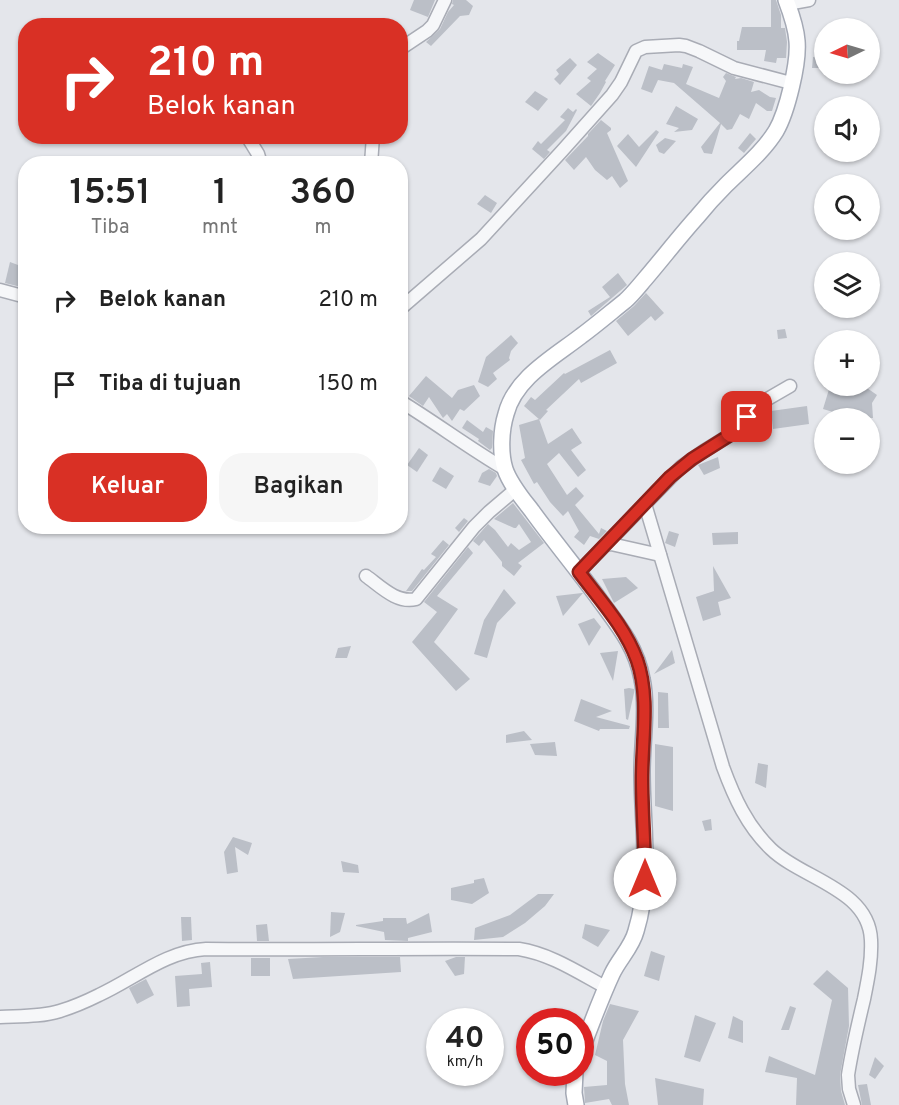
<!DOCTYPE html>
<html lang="id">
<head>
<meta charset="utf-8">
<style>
	body { margin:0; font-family:Overpass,sans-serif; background:#f6f6f6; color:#222; height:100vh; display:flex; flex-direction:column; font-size:22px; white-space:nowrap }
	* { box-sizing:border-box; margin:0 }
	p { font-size:20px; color:#767676 }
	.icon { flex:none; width:33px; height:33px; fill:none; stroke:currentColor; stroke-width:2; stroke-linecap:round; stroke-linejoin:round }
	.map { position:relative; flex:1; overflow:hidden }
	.drawer { position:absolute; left:18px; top:156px; width:390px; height:378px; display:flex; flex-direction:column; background:#fff; border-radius:24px; box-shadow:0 2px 4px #0004 }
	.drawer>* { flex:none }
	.guide { position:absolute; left:18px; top:18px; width:390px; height:126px; border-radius:24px; box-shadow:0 2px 4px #0004; background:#d93025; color:#fff; overflow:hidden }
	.needle { width:39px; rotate:265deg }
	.tools { position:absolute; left:814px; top:18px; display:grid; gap:12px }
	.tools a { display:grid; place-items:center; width:66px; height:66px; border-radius:50%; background:#fff; box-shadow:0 2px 4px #0004; font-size:30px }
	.speed { position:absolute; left:426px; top:1008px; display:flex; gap:12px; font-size:30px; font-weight:700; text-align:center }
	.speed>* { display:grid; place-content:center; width:78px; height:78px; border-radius:50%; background:#fff; box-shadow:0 2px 4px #0004; line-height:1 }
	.speed small { font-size:15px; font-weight:400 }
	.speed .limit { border:9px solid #d22; background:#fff; color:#111 }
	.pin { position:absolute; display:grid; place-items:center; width:51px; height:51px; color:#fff; margin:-26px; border-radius:12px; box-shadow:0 3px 9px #0006 }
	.me { position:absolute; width:66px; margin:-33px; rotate:0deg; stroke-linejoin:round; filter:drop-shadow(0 0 4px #0008) }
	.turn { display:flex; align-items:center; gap:21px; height:126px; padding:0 30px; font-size:27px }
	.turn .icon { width:78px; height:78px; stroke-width:2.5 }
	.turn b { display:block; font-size:42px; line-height:51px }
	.eta { display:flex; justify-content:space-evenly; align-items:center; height:102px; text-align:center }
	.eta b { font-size:36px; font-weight:600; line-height:42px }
	.button { display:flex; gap:12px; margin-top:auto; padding:12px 30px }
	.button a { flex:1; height:69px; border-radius:24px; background:#d93025; color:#fff; font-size:24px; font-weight:600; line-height:69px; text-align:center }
	.button a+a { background:#f6f6f6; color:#222 }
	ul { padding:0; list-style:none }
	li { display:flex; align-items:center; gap:18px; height:84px; padding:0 30px }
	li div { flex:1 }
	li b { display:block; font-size:22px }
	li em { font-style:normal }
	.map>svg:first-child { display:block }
</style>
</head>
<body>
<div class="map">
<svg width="899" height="1105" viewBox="0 0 899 1105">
	<rect width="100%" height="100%" fill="#e4e6eb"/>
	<g fill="#bbbfc7">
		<path d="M414,0h21l-7,17 -18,-7z"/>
		<path d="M453,0h13l7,6 -4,9 -9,1 -29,30 -5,-4 14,-13 8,-17 6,-7 -2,-1z"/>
		<path d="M771,0h5l5,15v13h4l2,14 -1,16h-9l-1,5 -12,-2 2,-11h-29v-9h2l3,-14h29z"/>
		<path d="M598,53l17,12 -10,16 1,1 -6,11 -9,13 -15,-12 15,-13 -4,-3 10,-9 -10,-7z"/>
		<path d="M825,55v13h-13l1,-11z"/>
		<path d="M570,58l7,7 -17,20 -6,-6 5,-5 -3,-4z"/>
		<path d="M664,64l18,4 1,-4 10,3 -7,17 33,14 7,-17 -3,-4 3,-4 10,4 -1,2 6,-1 13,4 -3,10 8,-2 11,7 6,1 -4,13h-5l-11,-8 -7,16 -9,-5 -8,15 -5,1 -6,-6 -9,30 -8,-1 -3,-6 19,-24 -46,-40 -16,-3 -6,13 -11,-4 8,-23 13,4z"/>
		<path d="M535,91l13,8 -10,12 -13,-9z"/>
		<path d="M676,106l22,13 -6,11 -18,2 5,-4 -13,-4z"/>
		<path d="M568,108l5,4 3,-3 1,1 -11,21 -19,19 3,2 -6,7 -12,-10 6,-8 3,3 24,-24 -5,-3z"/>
		<path d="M601,120l10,8v2l-4,3 21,48 -8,7 -8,-12 -5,4 -12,-10 -9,-13 -12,13 -9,-10 23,-24v-2z"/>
		<path d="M656,130l3,2 -23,35 -19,-21 11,-12 11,13z"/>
		<path d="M750,133l6,6 -12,14 -6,-5z"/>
		<path d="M665,138l11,3 -12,13 -5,-2 -3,-7z"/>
		<path d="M485,195l12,8 -6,10 -14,-9z"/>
		<path d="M10,262l16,6v6l-5,13 -16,-4z"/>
		<path d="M618,273l9,12 -36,31 -3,-5 22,-14 -8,-10z"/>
		<path d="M646,293l18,20 -9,8 -4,-5 -23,20 -12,-15 18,-15z"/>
		<path d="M785,329l2,9 -9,1 -1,-9z"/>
		<path d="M511,335l7,8 -7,8 -2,7 1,2 -17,13 4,6 -9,8 -10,-5 8,-25z"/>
		<path d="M610,350l7,13 -36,20 -2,-4 -33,31 2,1 -8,9 -16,-14 7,-9 4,3 29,-27 1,1z"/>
		<path d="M426,376l26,22 6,-8 16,-5 6,11 -16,15 -4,-2 -8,12 -5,-7 -4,4 -14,-21 -6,9 -14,-10z"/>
		<path d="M830,386l28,7 6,-7 13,9 -5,8 1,15h-20l-30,-9z"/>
		<path d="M807,406l2,18 -36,5 -2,-18z"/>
		<path d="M539,419l9,25 24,-16 10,15 -11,7 15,20 -8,7 -19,-24 -12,11 20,31 9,-8 8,9 -9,9 24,29 2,-6 6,3 -8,8 -9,-3 -6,9 -10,-8 5,-6 -11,-20 -5,5 -13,-14 -13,-20 -3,2 -13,-24 4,-2 -6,-33z"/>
		<path d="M467,420l16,12 3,-5 7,4 -1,17 -2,2 -12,-9 1,-2 -17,-11z"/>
		<path d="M419,448l9,7 -11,17 -10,-7z"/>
		<path d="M718,457l2,11 -16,7 -6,-10z"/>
		<path d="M440,467l14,9 -8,13 -14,-8z"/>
		<path d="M489,469l7,4 1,3 -7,10 -12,-4 4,-9z"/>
		<path d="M513,503l31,40 -26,20 4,3 -8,10 -12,-10v-4l-18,-22 -5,6 -6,-5 15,-17 7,6 13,17 3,-4 8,7 12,-8 -12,-18 -3,4h-2l-20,-9z"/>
		<path d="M464,518l4,3 -9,11 -4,-4z"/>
		<path d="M669,531l10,3 -4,13 -10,-4z"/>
		<path d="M738,532v12l-25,1 -1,-12z"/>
		<path d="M443,540l6,5 -37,46h-6l16,-22 2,1 12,-13 -5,-3z"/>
		<path d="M468,547l5,6 -36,43 21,13 -24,33 36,37 -14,12 -44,-49 25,-30 -13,-10z"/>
		<path d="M713,566l18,32 -13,4 3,13 -18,6 -7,-24 18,-6z"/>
		<path d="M626,577l12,11 -24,15 -12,-24z"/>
		<path d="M504,589l12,14 -19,20 -10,35 -13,-4 10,-34z"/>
		<path d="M582,593h1l-20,23 -7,-20z"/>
		<path d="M594,618l7,9 -12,19 -11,-22z"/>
		<path d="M351,646l-4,12h-12l3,-10z"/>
		<path d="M672,650l3,13 -21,11z"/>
		<path d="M618,651l-5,30 -13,-28z"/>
		<path d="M629,688l5,1v4l-6,27 -2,-1 -2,-30z"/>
		<path d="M658,692l10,1 1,35h-11z"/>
		<path d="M581,699l31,12 -16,6 34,9 -1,3h-29l-1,2 -25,-10z"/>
		<path d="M524,731l8,9 -26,3v-8z"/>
		<path d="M555,742l2,14 -22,-1 -5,-11z"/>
		<path d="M655,744l18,3v64l-18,-5z"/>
		<path d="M758,763l10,2 -2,23 -11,-5z"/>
		<path d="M711,819l1,11 -7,1 -3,-10z"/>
		<path d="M233,837l19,6 -4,12 -13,-8 3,25 -11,2 -3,-22z"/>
		<path d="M341,861l17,4 1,8 -16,-1z"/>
		<path d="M484,878l5,15 -17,11 -21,-4v-12l23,-5v-3z"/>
		<path d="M538,894h16l-9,12 -20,17 -22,14 -29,3 1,-12 35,-13z"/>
		<path d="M331,912l14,1 -5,19 -10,5z"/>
		<path d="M429,913l3,19 -24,6v3l-23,-1 -1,-8 -28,-6v-1l27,-4v-3h23l1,6z"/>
		<path d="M181,917h10l1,23 -10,1z"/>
		<path d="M267,924l2,17h-12l-1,-16z"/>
		<path d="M585,924l25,6 -12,17 -16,-9z"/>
		<path d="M651,951l14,5 -6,25 -15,-5z"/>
		<path d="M323,957h77l1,15 -108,7 -5,-20z"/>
		<path d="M456,957h9l-1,17 -9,2 -10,-15z"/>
		<rect x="251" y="958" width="19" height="18"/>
		<path d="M210,962l2,25 -23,2 1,17 -13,1 -2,-31 27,-2 -1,-11z"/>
		<path d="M827,970l21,18 1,38 -9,49 1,16 4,14h-49l1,-27 -32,-6 4,-16 46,19 17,-75 -19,-16z"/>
		<path d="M146,979l8,16 -17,9 -8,-16z"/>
		<path d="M610,1004l29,7 -16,29 2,44 4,21h-17l-3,-6 -24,4 -1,-16 23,-2v-24l-12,-6 8,-34z"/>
		<path d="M790,1006l6,2 -7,22h-8z"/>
		<path d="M695,1015l21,8 -16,39 -16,-5z"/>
		<path d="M733,1016l10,5v22l-15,-5z"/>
		<path d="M875,1057l9,9 -9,13 -6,-4z"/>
		<path d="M655,1078l49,11 -1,16h-45z"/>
		<path d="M867,1084l4,21h-9l-4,-20z"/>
	</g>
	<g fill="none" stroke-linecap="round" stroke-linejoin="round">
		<defs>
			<g id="minor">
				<path d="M787,4l22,-4"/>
				<path d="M400,49l27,-18 6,-6 12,-25"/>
				<path d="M247,136l11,18 3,10"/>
				<path d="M371,164l2,-28"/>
				<path d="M0,290l26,7"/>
				<path d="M400,309l81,-70 81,-88 50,-56 9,-13 15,-31 9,-4 34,-2 7,1 13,5 35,17 57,15"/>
				<path d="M400,401c36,22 69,47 105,68"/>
				<path d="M645,504l78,263c11,30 24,59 48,82 31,30 98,40 100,91 1,20 -3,39 -7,59 -6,25 -12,50 -16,76l1,14 5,16"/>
				<path d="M606,545l5,-1 49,11"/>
				<path d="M579,572l102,-105 23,-16 26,-16 34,-34 26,-15"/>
				<path d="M366,576c14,10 31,28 50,23l58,-72 15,-15 27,-23"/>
				<path d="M0,1017c20,-1 41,0 60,-6 13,-4 27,-10 39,-16 35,-16 67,-44 107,-46 104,1 208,-1 313,0 32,5 60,24 88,39"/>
			</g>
			<g id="major">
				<path d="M580,1054c10,-27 20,-54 32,-80 7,-15 20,-27 24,-43 16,-52 6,-106 6,-159 0,-29 6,-65 0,-93 -6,-33 -24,-54 -43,-80 -22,-30 -46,-59 -67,-88 -10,-13 -22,-27 -27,-42 -5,-16 -4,-39 1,-55 9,-36 48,-57 75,-78 15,-11 29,-23 44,-35 7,-6 14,-15 20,-22 18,-21 34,-42 52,-62 9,-11 19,-22 29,-32 17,-17 37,-33 50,-54 11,-19 23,-68 21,-90 -1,-14 -6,-28 -11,-41"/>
				<path d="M575,1072l-1,21 2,12"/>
			</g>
		</defs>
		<use href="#minor" stroke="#a9acb5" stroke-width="15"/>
		<use href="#major" stroke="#a4a9b5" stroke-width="18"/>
		<use href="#minor" stroke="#f6f7f9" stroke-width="12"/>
		<use href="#major" stroke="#fff" stroke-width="15"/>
	</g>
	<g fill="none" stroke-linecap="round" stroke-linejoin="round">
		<defs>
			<path id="route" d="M645,879c0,-34 -3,-67 -3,-101 0,-39 8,-81 -5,-118 -12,-33 -37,-60 -58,-88l91,-95 22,-18 38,-24 17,-18"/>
		</defs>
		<use href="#route" stroke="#8d1f18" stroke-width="15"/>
		<use href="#route" stroke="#d93025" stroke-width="10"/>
	</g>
</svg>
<div class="tools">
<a><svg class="needle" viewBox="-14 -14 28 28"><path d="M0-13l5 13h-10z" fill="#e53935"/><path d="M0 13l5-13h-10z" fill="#767676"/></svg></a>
<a><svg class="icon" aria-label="sound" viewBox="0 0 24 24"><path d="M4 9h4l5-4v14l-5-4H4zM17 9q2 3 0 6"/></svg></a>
<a><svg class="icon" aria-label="search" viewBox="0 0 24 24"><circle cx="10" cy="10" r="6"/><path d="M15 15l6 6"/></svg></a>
<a><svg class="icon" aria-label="layers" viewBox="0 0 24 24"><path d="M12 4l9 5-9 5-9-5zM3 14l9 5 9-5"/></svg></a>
<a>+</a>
<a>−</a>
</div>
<div class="speed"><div>40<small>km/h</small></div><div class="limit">50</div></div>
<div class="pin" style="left:747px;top:417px;background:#d93025"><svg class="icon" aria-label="arrive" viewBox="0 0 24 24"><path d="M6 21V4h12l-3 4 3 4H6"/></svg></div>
<svg class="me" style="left:645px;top:879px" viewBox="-20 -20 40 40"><circle r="19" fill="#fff"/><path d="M0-13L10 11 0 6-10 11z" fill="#d93025"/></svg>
<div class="guide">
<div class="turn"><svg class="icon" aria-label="right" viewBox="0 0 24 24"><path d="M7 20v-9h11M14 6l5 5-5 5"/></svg><div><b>210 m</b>Belok kanan</div></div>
</div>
<section class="drawer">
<div class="eta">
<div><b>15:51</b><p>Tiba</p></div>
<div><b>1</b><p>mnt</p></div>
<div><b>360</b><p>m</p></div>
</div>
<ul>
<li><svg class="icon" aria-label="right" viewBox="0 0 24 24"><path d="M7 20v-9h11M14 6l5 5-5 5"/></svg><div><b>Belok kanan</b></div><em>210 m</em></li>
<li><svg class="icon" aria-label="arrive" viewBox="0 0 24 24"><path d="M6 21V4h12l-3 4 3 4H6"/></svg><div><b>Tiba di tujuan</b></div><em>150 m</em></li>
</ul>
<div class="button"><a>Keluar</a><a>Bagikan</a></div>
</section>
</div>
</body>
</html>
